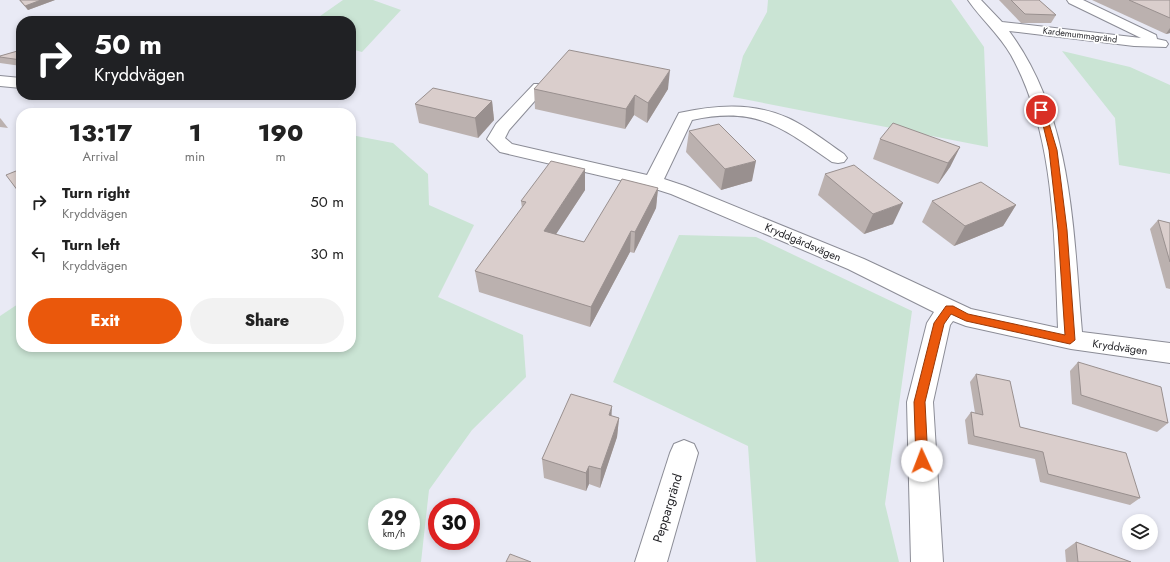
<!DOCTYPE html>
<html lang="en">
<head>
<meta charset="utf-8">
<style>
	body { margin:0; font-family:Jost,sans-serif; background:#f2f2f2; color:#222; height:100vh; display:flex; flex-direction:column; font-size:15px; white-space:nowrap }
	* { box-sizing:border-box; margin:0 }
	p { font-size:13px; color:#767676 }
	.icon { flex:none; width:22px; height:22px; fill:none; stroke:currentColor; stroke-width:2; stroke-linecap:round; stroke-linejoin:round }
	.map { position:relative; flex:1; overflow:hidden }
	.details { position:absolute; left:16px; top:108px; width:340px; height:244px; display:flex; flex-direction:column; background:#fff; border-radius:16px; box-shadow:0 2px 6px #0003 }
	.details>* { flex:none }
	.top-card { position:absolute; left:16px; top:16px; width:340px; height:84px; border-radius:16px; box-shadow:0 2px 6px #0003; background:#202124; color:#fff; overflow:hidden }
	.controls { position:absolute; left:1122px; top:514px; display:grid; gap:8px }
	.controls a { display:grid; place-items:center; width:36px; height:36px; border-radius:50%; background:#fff; box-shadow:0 2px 6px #0003; font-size:20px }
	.speed { position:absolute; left:368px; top:498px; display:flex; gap:8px; font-size:20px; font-weight:700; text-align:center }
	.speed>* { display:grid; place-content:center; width:52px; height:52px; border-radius:50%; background:#fff; box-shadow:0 2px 6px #0003; line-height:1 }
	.speed small { font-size:10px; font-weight:400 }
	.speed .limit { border:6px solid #d22; background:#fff; color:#111 }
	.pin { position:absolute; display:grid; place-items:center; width:34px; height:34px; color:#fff; margin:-17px; border:2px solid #fff; border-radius:50%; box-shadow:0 1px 4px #0007 }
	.me { position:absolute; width:44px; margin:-22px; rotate:358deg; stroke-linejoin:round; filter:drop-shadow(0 0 3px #0008) }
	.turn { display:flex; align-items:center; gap:14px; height:84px; padding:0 12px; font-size:18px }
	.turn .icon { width:52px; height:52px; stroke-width:2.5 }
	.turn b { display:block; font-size:28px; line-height:34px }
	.eta { display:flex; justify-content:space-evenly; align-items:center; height:68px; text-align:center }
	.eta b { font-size:24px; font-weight:800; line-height:28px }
	.button { display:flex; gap:8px; margin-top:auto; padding:8px 12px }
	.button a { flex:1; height:46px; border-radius:24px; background:#ea580c; color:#fff; font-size:16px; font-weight:800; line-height:46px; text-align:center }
	.button a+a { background:#f2f2f2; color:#222 }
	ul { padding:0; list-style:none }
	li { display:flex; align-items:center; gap:12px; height:52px; padding:0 12px }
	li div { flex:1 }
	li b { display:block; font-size:15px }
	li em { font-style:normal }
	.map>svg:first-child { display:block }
</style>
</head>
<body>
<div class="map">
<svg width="1170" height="562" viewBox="0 0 1170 562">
	<rect width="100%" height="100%" fill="#e9eaf5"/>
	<g fill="#cae4d4" fill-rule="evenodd">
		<path d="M343,0h30l28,10 -39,42 -11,-3v-28h-38z"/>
		<path d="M768,0h183l33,47 4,100 -255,-50 10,-41 24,-44z"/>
		<path d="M1062,51l68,16 40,18v89l-51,-9 -4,-47z"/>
		<path d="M351,135l42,8 35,31 1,31 45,20 -36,72 85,38 3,42 -54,53 -43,60 -8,72h-421v-246l21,-14v45h330zM377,507h34v34h-34z"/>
		<path d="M679,235l77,2 156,74 -27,193 14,58h-143l-8,-116 -135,-64z"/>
	</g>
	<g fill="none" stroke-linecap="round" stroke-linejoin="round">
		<defs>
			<g id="street">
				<path d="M968,0h13l21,22 139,16 -72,-35 -2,-3h16l73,35 1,4 9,2 2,3 -2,3 -32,-1 -125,-15c64,86 64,199 73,301l88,11v20l-99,-14 -105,-23 -13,-5 -3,4 -17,77 10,160h-32l-4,-160 20,-79 7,-11 -86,-43 -177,-75 -22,-7 -149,-35 -13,-13 9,-15 38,-40h10l3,3 -38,43 -4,8 7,6 135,31 32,-62c36,-8 74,-11 109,5 20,9 38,24 56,36l3,4 -3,4 -6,1 -6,-1c-51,-35 -75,-56 -140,-42l-28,59 21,7 179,73 107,50 87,19c-4,-91 -2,-191 -47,-273 -12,-21 -30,-36 -43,-55z"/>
				<path d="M0,76l21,2v10l-21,-2z"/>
				<path d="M684,440l10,4 4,9 -31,109h-32l35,-109 4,-9z"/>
			</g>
		</defs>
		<use href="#street" stroke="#8b8c96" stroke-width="2"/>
		<use href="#street" fill="#fff" fill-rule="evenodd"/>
	</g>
	<g fill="#bbb1af">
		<path d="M19,0h36l-27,10z"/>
		<path d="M999,0h40l17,15 -5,8h-30z"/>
		<path d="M1092,0h78v33l-4,1z"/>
		<path d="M21,50v16l-21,-3v-7z"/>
		<path d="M534,89h134l-21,34 -13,-8 -9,14 -90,-20z"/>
		<path d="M492,101l2,19 -16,18 -59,-15 -4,-19z"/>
		<path d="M0,118l1,1 7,9 -8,-1z"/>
		<path d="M689,131l63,50 -31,9 -35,-38z"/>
		<path d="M880,139l80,8 -10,20 -12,17 -65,-25z"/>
		<path d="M825,174l68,50 -29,10 -46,-39z"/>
		<path d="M658,188l-2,20 -22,45 -4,-1 -40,75 -111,-35 -4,-21 47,-63 -1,-7 64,-11 -29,44 28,8z"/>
		<path d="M932,201l84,4 -13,21 -49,20 -32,-24z"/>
		<path d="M1158,220l12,3v66l-4,-1 -16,-59z"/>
		<path d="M1078,362l90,61 -11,9 -85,-28 -2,-33z"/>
		<path d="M976,374l44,53 120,71 -10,7 -90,-23 -5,-23 -67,-15 -3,-24 6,-8 4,1 -5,-31z"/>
		<path d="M612,416l7,2 -2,19 -17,51 -11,-4 -3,7 -42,-13 -2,-19z"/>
		<path d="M1076,542l55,20h-65l-1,-12z"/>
	</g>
	<g fill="#99908f">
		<path d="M41,0h14l-27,10 -3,-4z"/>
		<path d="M1170,28v5l-4,1z"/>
		<path d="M670,70l-2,19 -21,34 1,-20z"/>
		<path d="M635,95l-1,20 -9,14 1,-20z"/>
		<path d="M492,101l2,19 -16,18 -3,-20z"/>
		<path d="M960,147l-10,20 -12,17 10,-21z"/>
		<path d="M756,161l-4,20 -31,9 4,-21z"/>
		<path d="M585,169v21l-40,61 -1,-20z"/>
		<path d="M658,188l-2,20 -22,45 1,-21z"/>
		<path d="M903,203l-10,21 -29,10 9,-20z"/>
		<path d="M1016,205l-13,21 -49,20 11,-20z"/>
		<path d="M631,231l-1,21 -40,75 1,-20z"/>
		<path d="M612,406l-1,20 -2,-11z"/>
		<path d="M619,418l-2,19 -17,51 1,-19z"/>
		<path d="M589,466v18l-3,7v-18z"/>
	</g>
	<g fill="#dacecc" stroke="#99908f">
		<path d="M20,0h21l-16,6z"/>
		<path d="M1011,0h28l17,15 -31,-1z"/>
		<path d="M1129,0h41v18z"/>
		<path d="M21,50v10l-21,-3v-1z"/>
		<path d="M569,50l101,20 -22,33 -13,-8 -9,14 -92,-20z"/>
		<path d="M433,88l59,13 -17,17 -60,-14z"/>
		<path d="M893,123l67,24 -12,16 -68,-24z"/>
		<path d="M719,124l37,37 -31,8 -36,-38z"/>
		<path d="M551,161l34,8 -41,62 40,11 38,-63 36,9 -23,44 -4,-1 -40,76 -116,-36 51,-69 -5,-1z"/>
		<path d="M854,165l49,38 -30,11 -48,-40z"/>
		<path d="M21,169v26l-15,-20z"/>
		<path d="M981,182l35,23 -51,21 -33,-25z"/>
		<path d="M1158,220l12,3v39z"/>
		<path d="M1078,362l83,25 7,36 -87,-28z"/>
		<path d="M976,374l34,7 10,46 106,26 14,45 -92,-24 -5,-22 -69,-16 -3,-24 12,3z"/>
		<path d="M571,394l41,12 -3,9 10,3 -18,51 -12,-3 -3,7 -44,-14z"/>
		<path d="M1076,542l55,20h-53z"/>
		<path d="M510,554l21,8h-25z"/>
	</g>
	<path fill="#ea580c" stroke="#983908" d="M1039,108l6,2 12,40 10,80 8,110 -5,4 -104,-23 -15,-7 -7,10 -19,78 3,59 -2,4 -4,1 -4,-1 -2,-4 -2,-59 20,-79 12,-17h7l15,8 97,21 -7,-105 -9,-80z"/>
	<g text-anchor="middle" stroke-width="3.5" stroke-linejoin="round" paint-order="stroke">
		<g font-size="9" fill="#252529" stroke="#fff">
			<text transform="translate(1080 35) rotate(7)" y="3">Kardemummagränd</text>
		</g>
		<g font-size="11" fill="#252529" stroke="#fff">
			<text transform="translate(803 242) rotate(23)" y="4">Kryddgårdsvägen</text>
			<text transform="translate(1120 347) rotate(8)" y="4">Kryddvägen</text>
		</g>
		<g font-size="13" fill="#252529" stroke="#fff">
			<text transform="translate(667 508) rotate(-73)" y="5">Peppargränd</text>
		</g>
	</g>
</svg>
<div class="controls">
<a><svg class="icon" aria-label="layers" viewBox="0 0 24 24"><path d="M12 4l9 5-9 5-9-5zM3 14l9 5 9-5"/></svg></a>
</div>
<div class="speed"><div>29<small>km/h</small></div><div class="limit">30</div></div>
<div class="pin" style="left:1041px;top:110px;background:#d93025"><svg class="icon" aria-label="arrive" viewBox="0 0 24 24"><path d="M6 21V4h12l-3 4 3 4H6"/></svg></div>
<svg class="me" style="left:922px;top:461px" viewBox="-20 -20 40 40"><circle r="19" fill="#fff"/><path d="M0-13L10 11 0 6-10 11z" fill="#ea580c"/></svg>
<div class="top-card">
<div class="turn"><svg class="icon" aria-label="right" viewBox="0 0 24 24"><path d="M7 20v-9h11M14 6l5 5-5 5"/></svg><div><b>50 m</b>Kryddvägen</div></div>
</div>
<section class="details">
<div class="eta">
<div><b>13:17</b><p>Arrival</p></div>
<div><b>1</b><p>min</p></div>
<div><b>190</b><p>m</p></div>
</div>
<ul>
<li><svg class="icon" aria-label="right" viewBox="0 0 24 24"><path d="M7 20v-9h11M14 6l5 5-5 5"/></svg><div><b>Turn right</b><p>Kryddvägen</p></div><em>50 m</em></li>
<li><svg class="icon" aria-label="left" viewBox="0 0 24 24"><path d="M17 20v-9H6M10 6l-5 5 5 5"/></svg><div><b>Turn left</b><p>Kryddvägen</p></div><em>30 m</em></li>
</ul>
<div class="button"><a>Exit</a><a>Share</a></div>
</section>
</div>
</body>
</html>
